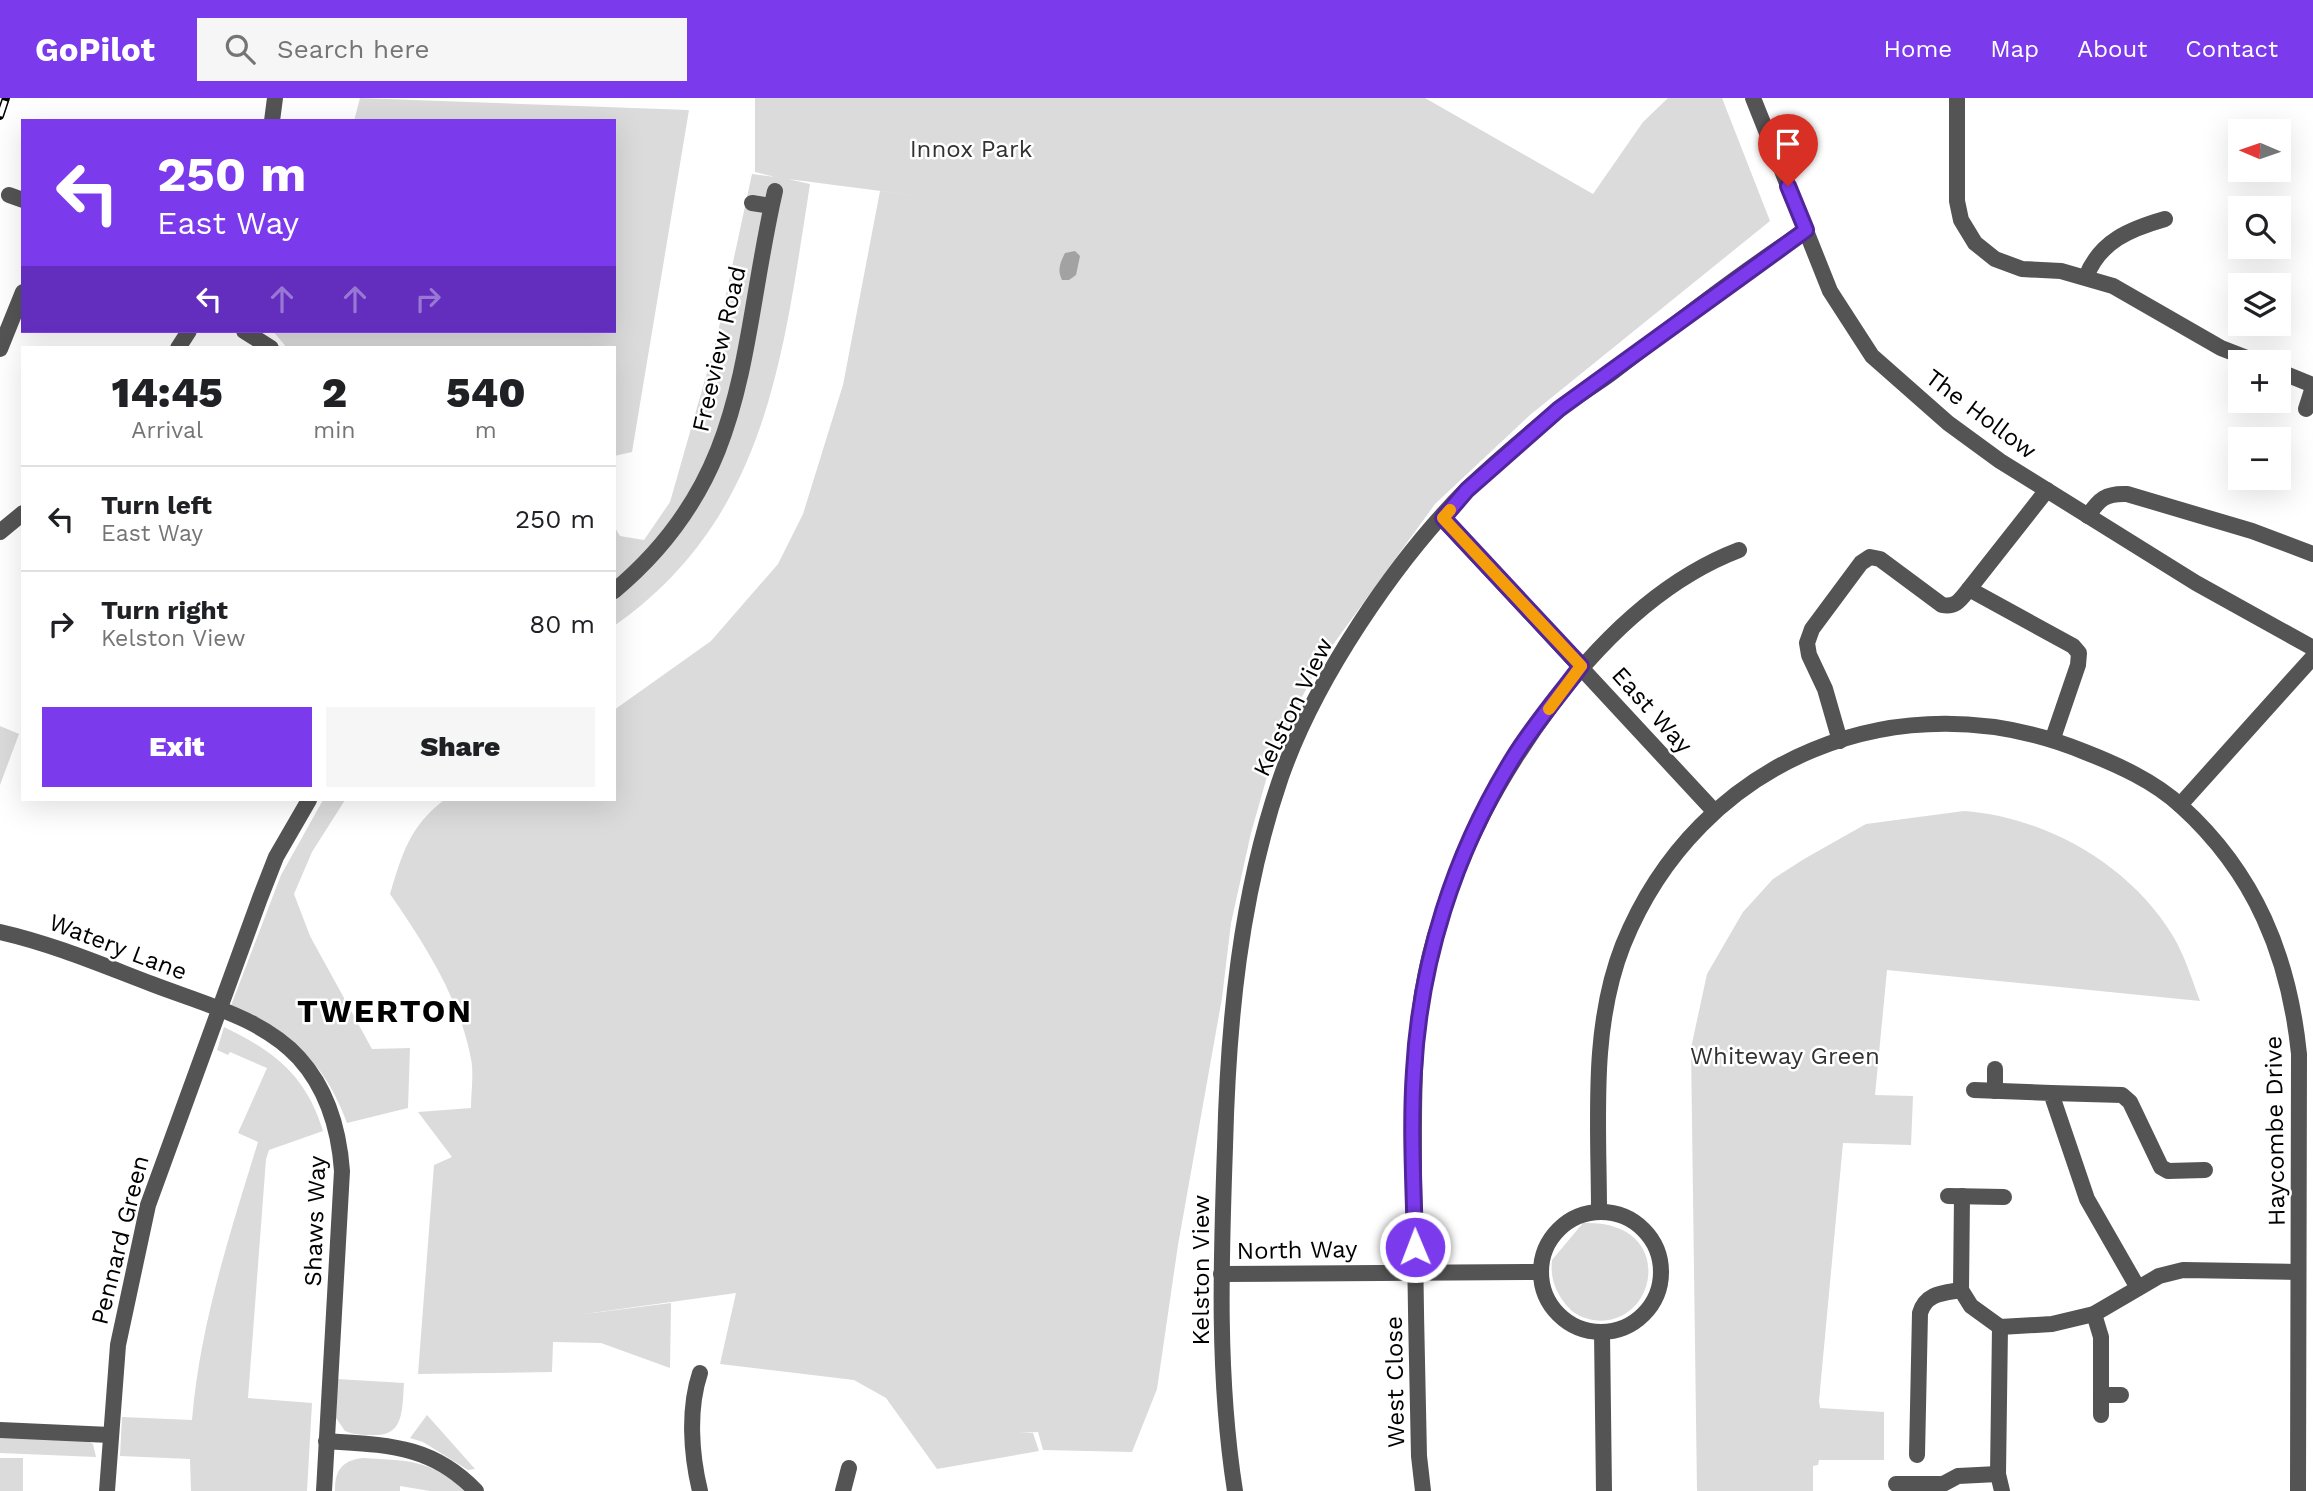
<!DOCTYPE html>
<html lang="en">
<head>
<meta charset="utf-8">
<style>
	body { margin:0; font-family:"Work Sans",sans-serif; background:#f6f6f6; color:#202124; height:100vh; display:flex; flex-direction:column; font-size:26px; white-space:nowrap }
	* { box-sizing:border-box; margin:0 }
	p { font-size:23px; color:#757577 }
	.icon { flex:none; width:38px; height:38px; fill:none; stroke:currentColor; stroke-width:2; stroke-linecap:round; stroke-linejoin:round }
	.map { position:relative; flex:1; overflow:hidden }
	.panel { position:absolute; left:21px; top:248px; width:595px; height:455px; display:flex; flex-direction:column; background:#fff; border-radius:0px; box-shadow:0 7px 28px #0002 }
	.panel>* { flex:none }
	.guide { position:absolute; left:21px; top:21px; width:595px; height:214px; border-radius:0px; box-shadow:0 7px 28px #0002; background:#7c3aed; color:#fff; overflow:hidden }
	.needle { width:46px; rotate:272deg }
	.tools { position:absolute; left:2228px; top:21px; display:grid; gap:14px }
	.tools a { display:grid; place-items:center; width:63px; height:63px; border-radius:0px; background:#fff; box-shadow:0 7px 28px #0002; font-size:35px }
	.pin { position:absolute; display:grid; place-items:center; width:60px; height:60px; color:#fff; margin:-72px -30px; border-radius:50% 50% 50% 0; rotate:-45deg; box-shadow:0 0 7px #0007 }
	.pin .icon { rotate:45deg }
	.me { position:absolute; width:77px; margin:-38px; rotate:359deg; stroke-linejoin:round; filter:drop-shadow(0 0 5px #0008) }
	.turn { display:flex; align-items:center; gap:24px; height:147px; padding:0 21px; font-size:32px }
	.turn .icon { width:91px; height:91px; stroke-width:2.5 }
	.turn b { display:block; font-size:49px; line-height:60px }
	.lanes { display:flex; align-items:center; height:66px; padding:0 21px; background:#0003; justify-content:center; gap:35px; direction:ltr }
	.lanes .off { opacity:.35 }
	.eta { display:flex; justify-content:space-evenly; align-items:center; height:119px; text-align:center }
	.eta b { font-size:42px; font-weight:800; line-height:49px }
	.button { display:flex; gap:14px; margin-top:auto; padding:14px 21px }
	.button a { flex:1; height:80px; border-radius:0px; background:#7c3aed; color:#fff; font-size:28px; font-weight:800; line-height:80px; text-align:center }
	.button a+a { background:#f6f6f6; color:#202124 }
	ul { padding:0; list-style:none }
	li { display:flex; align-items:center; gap:21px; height:105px; padding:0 21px; border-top:2px solid #e0e0e0 }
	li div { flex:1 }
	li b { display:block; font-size:26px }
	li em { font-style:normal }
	header { display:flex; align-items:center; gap:42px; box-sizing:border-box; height:98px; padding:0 35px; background:#7c3aed; color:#fff }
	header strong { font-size:33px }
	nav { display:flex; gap:38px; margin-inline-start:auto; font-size:24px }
	.search { width:490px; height:63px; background:#f6f6f6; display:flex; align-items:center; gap:18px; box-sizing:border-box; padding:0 24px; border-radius:0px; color:#757577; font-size:26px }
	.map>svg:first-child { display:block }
</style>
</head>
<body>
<header>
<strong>GoPilot</strong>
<div class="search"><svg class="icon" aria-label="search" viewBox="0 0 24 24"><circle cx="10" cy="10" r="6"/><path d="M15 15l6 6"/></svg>Search here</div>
<nav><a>Home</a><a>Map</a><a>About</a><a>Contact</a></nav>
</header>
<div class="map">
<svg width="2313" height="1393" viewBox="0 0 2313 1393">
	<rect width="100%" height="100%" fill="#fff"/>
	<g fill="#dbdbdb">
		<path d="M360,0l329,12 -57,342 -18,4v-108h-327l-14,-17h341v-210h-260z"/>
		<path d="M755,0h670l168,96 50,-72 25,-24h54l48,123 -240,194 -95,89 -116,160 -45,88 -23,81 -20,90 -9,75 -44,247 -21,144 -25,63 -89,-2 -5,-18 -18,1h13l6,18 -102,18 -51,-71 -32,-18 -134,-16 16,-71 -159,22 94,-12 -1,65 -69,-25 -48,-1 -1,30 -134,2 16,-209 18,-8 -34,-45 53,-4c0,-16 3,-34 0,-49 -11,-60 -47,-116 -81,-165 12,-40 20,-68 54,-94h170v-90l97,-69 67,-77 25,-50 40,-129 37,-194 78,10 -170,-22 22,5c-27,171 -42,334 -196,442v-100l6,10 24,4 26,-38 46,-161 36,-167 23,3 -20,-5z"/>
		<path d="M0,628l19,8 -19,51z"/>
		<path d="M323,702h22l-33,52 -18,42 16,42 62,113 38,-1 -2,60 -61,15c-24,-65 -56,-87 -117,-115l51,-133z"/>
		<path d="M1964,713c82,6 166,54 209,125 12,20 19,44 27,65l-313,-31 -12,125 38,1 -2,49 -68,-2 -24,258 1,7 64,4v48h-65l-1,5 -5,1v25h-116l-6,-443 16,-74 36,-62 30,-33 31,-20 62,-35z"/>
		<path d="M224,929c50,24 82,48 99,104l-54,19 -3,9 -18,239 64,5 -5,88h-116l-1,-32 -70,-3 2,-39 70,3c8,-96 38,-187 66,-278l-20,-9 29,-65 -37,-16 -2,3 -11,-5z"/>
		<path d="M1583,1125c96,-4 75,107 10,97 -9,-2 -18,-5 -24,-12 -13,-14 -19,-29 -17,-48z"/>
		<path d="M337,1281l67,4c-2,25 1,54 -31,52 -10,0 -19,0 -28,-4l-9,-13z"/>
		<path d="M427,1317l48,54 -7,1 -45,-28 -13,-4z"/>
		<path d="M0,1339l87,4 6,3 3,13 -96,-4z"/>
		<rect x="0" y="1360" width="23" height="33"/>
		<path d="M362,1360c51,3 64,1 105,33h-37l-30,-5v5h-65c0,-20 6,-30 27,-33z"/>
	</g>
	<path fill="#a2a2a2" d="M1075,153l5,5 -4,19 -7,5h-7c-5,-10 -2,-17 3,-27z"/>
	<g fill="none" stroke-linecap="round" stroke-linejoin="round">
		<g stroke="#545454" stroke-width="16">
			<path d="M1753,0l77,193 42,65 76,67 52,38 196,122 117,65"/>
			<path d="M1957,0v103l4,19 14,23 20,16 27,10 39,2 52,15 108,62 36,14"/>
			<path d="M272,23l3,-23"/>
			<path d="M9,97l14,5"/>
			<path d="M752,105l19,3"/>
			<path d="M2086,179c14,-36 44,-48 79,-58"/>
			<path d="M244,233l27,17"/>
			<path d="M178,250l11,-17"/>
			<path d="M0,251l23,-57"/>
			<path d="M2278,273l35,14"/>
			<path d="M2306,311l7,-22"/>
			<path d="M2088,418c11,-17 18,-23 39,-22l125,37 61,23"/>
			<path d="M1442,420l272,293"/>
			<path d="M0,434l23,-19"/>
			<path d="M1969,491l78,-99"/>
			<path d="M614,493c137,-114 125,-243 161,-400"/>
			<path d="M1840,643l-15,-52 -16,-34 -2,-12 5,-14 49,-66 9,-6 10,2 62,46c14,3 19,-6 27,-16l104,57 6,7 -1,12 -25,73"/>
			<path d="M2180,707l133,-148"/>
			<path d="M0,834c53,12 102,33 152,52 49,19 111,34 147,74 29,32 40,71 43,113l-18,320"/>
			<path d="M1995,971v22"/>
			<path d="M1974,992l77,3 36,106 51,89"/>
			<path d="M2051,995l71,2 8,7 31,65 7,4 37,-1"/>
			<path d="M1948,1098l56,1"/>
			<path d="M1962,1098l-1,94 10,16 29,21 52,-3 42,-10 65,-38 24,-6 115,2"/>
			<path d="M1599,1114c0,-90 -9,-183 24,-267 75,-187 278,-269 462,-193 33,13 69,29 96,54 74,67 108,150 118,248l-1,437"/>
			<circle cx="1601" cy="1174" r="60"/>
			<path d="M1221,1176l320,-2"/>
			<path d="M2094,1216l7,23v78"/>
			<path d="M2000,1229l-2,147 4,17"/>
			<path d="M1602,1234l2,159"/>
			<path d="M700,1275c-12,36 -9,81 0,118"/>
			<path d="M2101,1297h20"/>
			<path d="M0,1332l110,5"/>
			<path d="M326,1343c59,4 105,3 150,50"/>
			<path d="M1917,1357l3,-142c6,-20 23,-20 41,-23"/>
			<path d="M1896,1386h47l15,-8 40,-2"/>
			<path d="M107,1393l11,-146 30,-140 112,-307 16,-41 33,-57"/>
			<path d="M843,1393l6,-23"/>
			<path d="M1235,1393c-18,-114 -14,-230 -10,-344 3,-125 15,-251 56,-370 34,-97 113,-215 186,-288 28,-27 60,-54 91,-79 17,-14 37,-24 55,-38 63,-49 126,-98 193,-142"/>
			<path d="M1423,1393l-4,-35c-2,-91 -4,-183 -5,-274 0,-83 -3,-166 21,-246 26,-89 64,-160 119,-234 49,-64 109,-123 185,-152"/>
		</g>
		<defs>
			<path id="rail" d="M0,18l6,-18"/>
		</defs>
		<use href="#rail" stroke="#000" stroke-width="8"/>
		<use href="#rail" stroke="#fff" stroke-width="5" stroke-dasharray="16" stroke-linecap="butt"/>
	</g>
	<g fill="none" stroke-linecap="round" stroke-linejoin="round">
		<defs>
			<path id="route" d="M1415,1149c-1,-58 -5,-118 -1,-176 6,-109 40,-217 98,-311 20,-33 46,-63 69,-94l-138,-148 24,-28 92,-81 247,-179 -18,-44"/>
		</defs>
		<use href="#route" stroke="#51269a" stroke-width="18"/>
		<use href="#route" stroke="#7c3aed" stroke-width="12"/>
		<path stroke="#f59e0b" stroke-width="12" d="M1450,412l-7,8 138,148 -32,43"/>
	</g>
	<g text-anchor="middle" stroke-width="5" stroke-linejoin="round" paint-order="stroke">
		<g font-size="24" fill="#323232" stroke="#fff">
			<text x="971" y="59">Innox Park</text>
			<text x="1785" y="966">Whiteway Green</text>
		</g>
		<g font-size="24" fill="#000" stroke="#fff">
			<text transform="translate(719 251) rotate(-77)" y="8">Freeview Road</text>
			<text transform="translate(1981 316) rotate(37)" y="8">The Hollow</text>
			<text transform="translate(1293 609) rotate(-64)" y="8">Kelston View</text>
			<text transform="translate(1652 612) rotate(48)" y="8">East Way</text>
			<text transform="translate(118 849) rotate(21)" y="8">Watery Lane</text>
			<text transform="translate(2275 1033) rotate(-91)" y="8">Haycombe Drive</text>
			<text transform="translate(315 1123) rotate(-88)" y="8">Shaws Way</text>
			<text transform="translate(120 1142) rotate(-76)" y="8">Pennard Green</text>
			<text transform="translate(1297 1152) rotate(-1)" y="8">North Way</text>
			<text transform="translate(1201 1172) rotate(-90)" y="8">Kelston View</text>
			<text transform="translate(1395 1284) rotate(-91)" y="8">West Close</text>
		</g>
		<g font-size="32" font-weight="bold" letter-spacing="2" fill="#000" stroke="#fff">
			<text x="385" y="924">TWERTON</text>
		</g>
	</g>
</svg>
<div class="tools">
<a><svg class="needle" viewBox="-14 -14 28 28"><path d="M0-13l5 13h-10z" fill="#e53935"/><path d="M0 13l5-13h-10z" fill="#757577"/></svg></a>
<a><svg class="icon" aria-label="search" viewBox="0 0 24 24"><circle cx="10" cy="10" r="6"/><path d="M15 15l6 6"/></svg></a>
<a><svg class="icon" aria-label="layers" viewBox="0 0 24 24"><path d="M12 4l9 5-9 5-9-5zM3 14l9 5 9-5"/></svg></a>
<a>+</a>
<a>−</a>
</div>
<div class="pin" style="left:1788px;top:88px;background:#d93025"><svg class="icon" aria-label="arrive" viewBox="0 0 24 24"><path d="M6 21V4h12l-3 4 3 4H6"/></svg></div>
<svg class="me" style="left:1415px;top:1149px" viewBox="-20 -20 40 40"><circle r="17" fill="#7c3aed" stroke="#fff" stroke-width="3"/><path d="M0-11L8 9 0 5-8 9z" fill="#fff"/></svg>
<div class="guide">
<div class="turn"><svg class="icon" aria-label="left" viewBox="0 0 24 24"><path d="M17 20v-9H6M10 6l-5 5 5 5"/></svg><div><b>250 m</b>East Way</div></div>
<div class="lanes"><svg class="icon" aria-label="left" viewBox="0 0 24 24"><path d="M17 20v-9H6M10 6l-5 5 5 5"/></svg><svg class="icon off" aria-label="ahead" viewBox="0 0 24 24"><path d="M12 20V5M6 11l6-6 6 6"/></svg><svg class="icon off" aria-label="ahead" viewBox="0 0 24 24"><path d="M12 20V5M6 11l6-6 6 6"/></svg><svg class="icon off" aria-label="right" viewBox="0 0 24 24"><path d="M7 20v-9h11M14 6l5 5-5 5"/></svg></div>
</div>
<section class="panel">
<div class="eta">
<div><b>14:45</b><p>Arrival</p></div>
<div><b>2</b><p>min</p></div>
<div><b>540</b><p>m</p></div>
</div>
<ul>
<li><svg class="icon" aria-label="left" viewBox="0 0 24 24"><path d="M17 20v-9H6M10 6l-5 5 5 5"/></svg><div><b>Turn left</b><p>East Way</p></div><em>250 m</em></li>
<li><svg class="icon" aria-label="right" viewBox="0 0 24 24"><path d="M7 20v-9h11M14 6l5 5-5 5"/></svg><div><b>Turn right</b><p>Kelston View</p></div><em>80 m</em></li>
</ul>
<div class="button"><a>Exit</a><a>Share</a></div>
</section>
</div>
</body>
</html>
